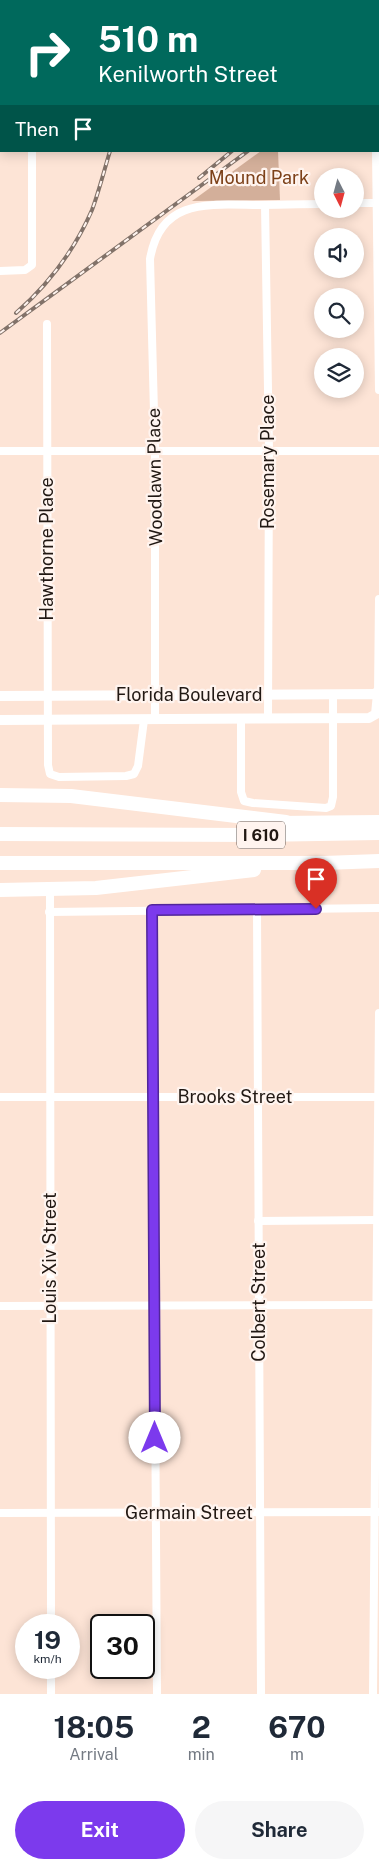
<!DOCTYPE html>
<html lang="en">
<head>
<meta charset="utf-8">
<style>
	body { margin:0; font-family:"Public Sans",sans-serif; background:#f6f6f7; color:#1f2937; height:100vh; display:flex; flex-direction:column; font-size:19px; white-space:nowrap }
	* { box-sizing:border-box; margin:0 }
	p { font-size:16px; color:#747a83 }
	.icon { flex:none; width:28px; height:28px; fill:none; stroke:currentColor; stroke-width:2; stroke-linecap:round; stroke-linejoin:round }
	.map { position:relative; height:1694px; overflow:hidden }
	.panel { display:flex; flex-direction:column; background:#fff; flex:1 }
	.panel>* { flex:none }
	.hud { position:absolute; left:0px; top:0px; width:380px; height:152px; box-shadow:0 2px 12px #0003; background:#00695c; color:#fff; overflow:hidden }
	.needle { width:32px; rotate:174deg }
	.fabs { position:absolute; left:314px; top:168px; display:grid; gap:10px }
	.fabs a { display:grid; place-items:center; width:50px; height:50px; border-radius:50%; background:#fff; box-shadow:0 2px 12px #0003; font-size:25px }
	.speed { position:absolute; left:15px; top:1614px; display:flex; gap:10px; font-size:25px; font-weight:700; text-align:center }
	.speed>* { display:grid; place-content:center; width:65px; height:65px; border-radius:50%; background:#fff; box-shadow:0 2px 12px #0003; line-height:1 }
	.speed small { font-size:12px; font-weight:400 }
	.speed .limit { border:2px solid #111; border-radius:8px; background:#fff; color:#111 }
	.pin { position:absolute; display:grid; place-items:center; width:42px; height:42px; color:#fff; margin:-51px -21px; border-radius:50% 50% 50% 0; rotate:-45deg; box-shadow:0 0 5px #0007 }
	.pin .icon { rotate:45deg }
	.me { position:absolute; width:55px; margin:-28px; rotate:0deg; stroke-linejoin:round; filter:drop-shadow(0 0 4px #0008) }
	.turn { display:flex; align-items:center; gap:18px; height:105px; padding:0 15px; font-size:22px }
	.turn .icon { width:65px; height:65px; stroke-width:2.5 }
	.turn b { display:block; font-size:35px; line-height:42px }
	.then { display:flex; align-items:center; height:48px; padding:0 15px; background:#0003; gap:10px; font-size:19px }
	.eta { display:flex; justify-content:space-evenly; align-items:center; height:85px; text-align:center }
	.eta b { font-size:30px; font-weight:700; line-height:35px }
	.cta { display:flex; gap:10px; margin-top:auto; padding:10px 15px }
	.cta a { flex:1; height:58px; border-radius:30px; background:#7c3aed; color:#fff; font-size:20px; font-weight:700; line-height:58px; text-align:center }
	.cta a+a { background:#f6f6f7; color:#1f2937 }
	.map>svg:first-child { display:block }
</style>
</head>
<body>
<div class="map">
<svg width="379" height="1694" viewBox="0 0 379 1694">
	<rect width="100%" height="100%" fill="#fde4d6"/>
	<g fill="#d3af9a">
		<path d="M228,0h150l-1,1z"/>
		<path d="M261,151h17l2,49 -88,1z"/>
	</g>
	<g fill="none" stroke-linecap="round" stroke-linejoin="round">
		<g stroke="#fff" stroke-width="8">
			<path d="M30,0v1"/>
			<path d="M0,96h1"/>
			<path d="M376,151l3,239"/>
			<path d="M355,203h24"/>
			<path d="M265,205l4,246 -1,268"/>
			<path d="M0,271l25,-1 7,-5v-114"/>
			<path d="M47,324l1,441 2,9 9,3 67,-1 8,-2 4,-8 6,-46"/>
			<path d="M0,451h379"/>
			<path d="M378,694l1,-95"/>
			<path d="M155,719v-268l-5,-192c10,-59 55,-55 103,-54 23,0 46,-1 69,-1"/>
			<path d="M241,719v73l3,9 9,2 73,5 5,-2 2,-9v-103"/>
			<path d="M50,890l1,735"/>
			<path d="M257,909l4,785"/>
			<path d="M152,911l5,783"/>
			<path d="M49,912l330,-4"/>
			<path d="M0,1097h379"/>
			<path d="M258,1221l119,-1"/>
			<path d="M0,1306l379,-1"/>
			<path d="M0,1513l379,-1"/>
			<path d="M51,1668v26"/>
			<path d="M373,1694l6,-681"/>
		</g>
		<path stroke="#fff" stroke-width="10" d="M0,696l378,-2 -2,20 -7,4 -369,2"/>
		<g stroke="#fff" stroke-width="14">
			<path d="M378,694l1,-1"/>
			<path d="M0,795l71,1 215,26"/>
			<path d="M278,823l101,-1"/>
			<path d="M0,834l258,1 121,-2"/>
			<path d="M0,863h324l55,-2"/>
			<path d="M0,890l96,-2 158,-18"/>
		</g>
		<defs>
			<g id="rail">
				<path d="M101,0v1"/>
				<path d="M377,1l1,-1"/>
				<path d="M199,178l33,-27"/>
				<path d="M16,313c32,-28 59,-64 76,-103 7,-19 12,-39 18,-59"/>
				<path d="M0,333l248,-182"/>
			</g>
		</defs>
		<use href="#rail" stroke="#827269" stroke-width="4"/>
		<use href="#rail" stroke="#fff4ef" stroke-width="2" stroke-dasharray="5.5" stroke-linecap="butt"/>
	</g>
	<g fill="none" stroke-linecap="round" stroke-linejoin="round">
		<defs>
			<path id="route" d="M155,1438l-3,-528 164,-1"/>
		</defs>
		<use href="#route" stroke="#51269a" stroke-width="12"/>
		<use href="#route" stroke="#7c3aed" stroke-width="9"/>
	</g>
	<g text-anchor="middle" stroke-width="4.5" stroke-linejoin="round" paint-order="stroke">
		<rect fill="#fff4ef" stroke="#645a55" stroke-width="1" x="237" y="821.5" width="48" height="27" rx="4"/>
		<g font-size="16" font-weight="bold" fill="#211813">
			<text x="261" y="841">I 610</text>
		</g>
		<g font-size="18" fill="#7d4119" stroke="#fff4ef">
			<text x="259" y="184">Mound Park</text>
		</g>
		<g font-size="18" fill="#211813" stroke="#fff4ef">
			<text transform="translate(268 462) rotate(-90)" y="6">Rosemary Place</text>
			<text transform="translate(155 477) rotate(-91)" y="6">Woodlawn Place</text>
			<text transform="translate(47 549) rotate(-90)" y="6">Hawthorne Place</text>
			<text x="189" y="701">Florida Boulevard</text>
			<text x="235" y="1103">Brooks Street</text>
			<text transform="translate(50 1258) rotate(-90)" y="6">Louis Xiv Street</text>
			<text transform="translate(259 1302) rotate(-90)" y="6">Colbert Street</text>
			<text x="189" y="1519">Germain Street</text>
		</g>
	</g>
</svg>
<div class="fabs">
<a><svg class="needle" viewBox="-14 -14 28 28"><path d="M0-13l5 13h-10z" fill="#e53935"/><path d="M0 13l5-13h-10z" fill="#747a83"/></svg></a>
<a><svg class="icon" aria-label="sound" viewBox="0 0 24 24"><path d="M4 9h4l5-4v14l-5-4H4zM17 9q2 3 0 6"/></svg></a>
<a><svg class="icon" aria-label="search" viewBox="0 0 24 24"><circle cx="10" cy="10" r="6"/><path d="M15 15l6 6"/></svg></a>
<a><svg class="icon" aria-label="layers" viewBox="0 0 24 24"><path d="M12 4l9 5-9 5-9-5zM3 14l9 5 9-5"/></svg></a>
</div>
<div class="speed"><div>19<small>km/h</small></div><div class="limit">30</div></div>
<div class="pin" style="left:316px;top:909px;background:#d93025"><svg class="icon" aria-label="arrive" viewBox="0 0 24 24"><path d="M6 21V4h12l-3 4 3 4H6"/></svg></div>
<svg class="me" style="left:155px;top:1438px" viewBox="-20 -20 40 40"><circle r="19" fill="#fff"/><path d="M0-13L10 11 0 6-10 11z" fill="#7c3aed"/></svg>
<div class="hud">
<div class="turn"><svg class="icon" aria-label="right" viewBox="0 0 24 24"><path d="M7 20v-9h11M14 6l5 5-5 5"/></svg><div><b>510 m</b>Kenilworth Street</div></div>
<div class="then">Then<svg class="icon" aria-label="arrive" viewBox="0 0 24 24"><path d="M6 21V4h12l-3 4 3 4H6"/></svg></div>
</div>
</div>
<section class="panel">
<div class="eta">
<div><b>18:05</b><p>Arrival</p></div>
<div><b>2</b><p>min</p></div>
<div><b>670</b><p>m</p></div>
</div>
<div class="cta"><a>Exit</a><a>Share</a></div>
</section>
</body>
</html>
